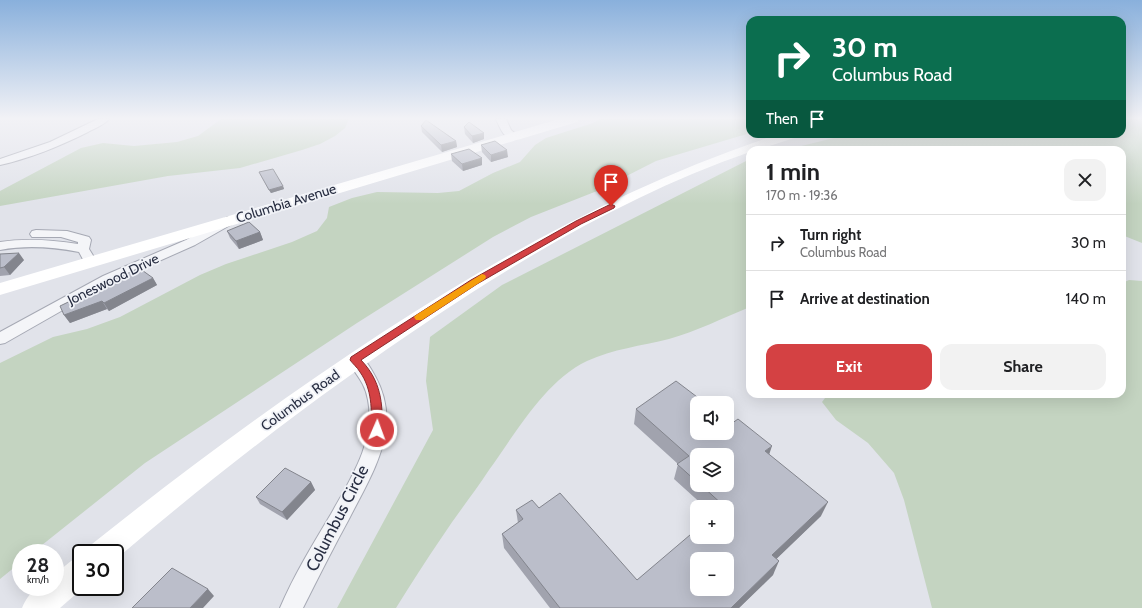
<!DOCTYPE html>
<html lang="en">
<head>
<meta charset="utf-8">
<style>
	body { margin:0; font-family:Cabin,sans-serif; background:#f2f2f2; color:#202124; height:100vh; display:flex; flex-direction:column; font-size:15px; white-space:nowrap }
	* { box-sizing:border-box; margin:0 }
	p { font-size:13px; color:#757577 }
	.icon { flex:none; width:22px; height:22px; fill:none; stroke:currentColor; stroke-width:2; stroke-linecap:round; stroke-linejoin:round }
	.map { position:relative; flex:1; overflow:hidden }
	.drawer { position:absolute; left:746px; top:146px; width:380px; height:252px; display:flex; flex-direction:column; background:#fff; border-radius:12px; box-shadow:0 4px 16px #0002 }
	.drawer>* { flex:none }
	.guide { position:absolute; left:746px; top:16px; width:380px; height:122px; border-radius:12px; box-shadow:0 4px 16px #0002; background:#0b6e4f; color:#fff; overflow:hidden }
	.fabs { position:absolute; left:690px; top:396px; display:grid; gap:8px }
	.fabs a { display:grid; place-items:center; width:44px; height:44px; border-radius:8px; background:#fff; box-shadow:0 4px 16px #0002; font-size:20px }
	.speed { position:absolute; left:12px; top:544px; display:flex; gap:8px; font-size:20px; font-weight:700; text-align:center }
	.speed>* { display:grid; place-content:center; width:52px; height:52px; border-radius:50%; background:#fff; box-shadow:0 4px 16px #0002; line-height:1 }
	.speed small { font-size:10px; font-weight:400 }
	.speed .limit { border:2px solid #111; border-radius:6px; background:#fff; color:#111 }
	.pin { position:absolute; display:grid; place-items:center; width:34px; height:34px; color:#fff; margin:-41px -17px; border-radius:50% 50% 50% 0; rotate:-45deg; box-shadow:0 0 4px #0007 }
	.pin .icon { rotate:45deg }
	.me { position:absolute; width:44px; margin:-22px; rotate:2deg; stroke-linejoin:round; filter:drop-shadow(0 0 3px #0008) }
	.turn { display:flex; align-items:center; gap:14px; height:84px; padding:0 20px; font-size:18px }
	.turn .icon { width:52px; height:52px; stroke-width:2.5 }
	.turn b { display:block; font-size:28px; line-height:34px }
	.then { display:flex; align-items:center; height:38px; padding:0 20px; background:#0003; gap:8px; font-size:15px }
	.round { display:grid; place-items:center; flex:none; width:42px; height:42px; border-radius:12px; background:#f2f2f2 }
	.head { display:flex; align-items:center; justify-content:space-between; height:68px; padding:0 20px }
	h1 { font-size:24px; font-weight:700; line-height:30px }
	.primary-button { display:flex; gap:8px; margin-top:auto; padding:8px 20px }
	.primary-button a { flex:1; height:46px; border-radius:12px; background:#d44143; color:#fff; font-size:16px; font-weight:700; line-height:46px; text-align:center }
	.primary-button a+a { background:#f2f2f2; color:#202124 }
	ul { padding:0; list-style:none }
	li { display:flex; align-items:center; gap:12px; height:56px; padding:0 20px; border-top:1px solid #e0e0e0 }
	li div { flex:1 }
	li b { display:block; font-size:15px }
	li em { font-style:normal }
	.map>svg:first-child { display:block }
</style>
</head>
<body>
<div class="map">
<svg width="1142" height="608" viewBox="0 0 1142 608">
	<rect width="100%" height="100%" fill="#e1e3ea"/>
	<g fill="#c4d4c1">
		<path d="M221,119h128l-4,9 -10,8 -15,8 -18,6 -62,18 -72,8 -168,30v-15l81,-43 22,-5 31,3 43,-4 21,-6z"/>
		<path d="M599,119h151v14l-94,28 -59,30 -66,26 -38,20 -136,86 -212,140 -113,90h-11v9l-21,17v-216l53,-26 34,-8 33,-12 80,-42 26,-11 66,-22 25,-11 10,-13 2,-11 23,-9 25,-6 61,1 21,-2 34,-18 27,-11 15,-17 11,-7 47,-15z"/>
		<path d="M1122,119h20v124l-20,-8v-85h-337l65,-16h272z"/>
		<path d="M750,159v148c-27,11 -53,24 -81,32 -28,7 -56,10 -82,22 -42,20 -72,73 -98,109 -15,23 -32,44 -47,67 -16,23 -31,47 -46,71h-59l96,-178 -7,-49 4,-44 72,-52z"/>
		<path d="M1129,280l13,1v327h-210l-28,-108 -10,-27 -26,-30 -32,-23 -14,-18 6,-8h294v-111z"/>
	</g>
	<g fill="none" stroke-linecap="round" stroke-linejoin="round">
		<defs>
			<g id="street">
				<path d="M98,119h11c-5,6 -14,9 -21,13 -28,14 -57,26 -88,33v-6l50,-17z"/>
				<path d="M496,119h10l5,11 8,7 -2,2c-12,3 -17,-11 -21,-20z"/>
				<path d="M228,217l4,1 2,3 -2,3 -37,21 -83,37 -107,61 -5,1v-12l103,-56 83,-36z"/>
				<path d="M36,230l31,1 22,6 2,3 -2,9 8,13 -1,3h-10l-7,-13c-27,-5 -52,-7 -79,-2v-8c26,-4 52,-2 78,2v-2l-17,-5h-29l-2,-3 2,-3z"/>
				<path d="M355,354c10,3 15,13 20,22 9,16 13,34 11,53 -4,32 -23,62 -37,90 -16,29 -31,59 -46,89h-23c14,-33 33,-64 51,-94 19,-34 45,-73 37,-114 -3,-18 -12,-25 -21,-40l3,-4z"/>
			</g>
		</defs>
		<use href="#street" stroke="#a6a9b4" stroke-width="2"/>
		<use href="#street" fill="#f4f5f8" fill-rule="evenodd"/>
		<g fill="#fff" fill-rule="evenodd">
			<path d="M559,119h20l-2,3 -577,173v-12z"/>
			<path d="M779,134h20l-2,3 -40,13h-7v2c-113,39 -218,100 -317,166 -111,74 -216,155 -318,242v-7h-27l4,-9c94,-75 190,-146 291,-212 127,-82 251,-150 396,-198z"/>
			<path d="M81,557v30h3l-24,21h-38c8,-18 14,-21 33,-21v-13l16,-13z"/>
		</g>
	</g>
	<g fill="#a1a3ae" fill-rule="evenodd">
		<path d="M421,126l35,15 1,6 -15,5 -20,-20z"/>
		<path d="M464,127l20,6v6l-11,4 -8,-9z"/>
		<path d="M481,145l27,12 -17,5 -9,-10z"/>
		<path d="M451,154l31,11 -19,6 -11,-10z"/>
		<path d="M259,172l24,14 1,3 -13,4 -10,-17z"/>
		<path d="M227,231l33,1 3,8 -24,9 -9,-11z"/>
		<path d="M0,254l24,6 -14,15 -10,1z"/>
		<path d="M153,278l4,7 -48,26 -2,-2 -37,14 -6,-8z"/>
		<path d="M636,409l133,45 52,62 -45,43 -3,16 -34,33h-189l-46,-60 -2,-14 16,-11 -2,-13 23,-2 98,72 90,-73h-22l-31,-28 4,-15 -44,-40zM697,455l30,30h-30z"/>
		<path d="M311,482l4,8 -28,30 -27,-16 -4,-7z"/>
	</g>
	<g fill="#83858d">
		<path d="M484,133v6l-11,4 -1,-7z"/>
		<path d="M456,141l1,6 -15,5 -1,-7z"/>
		<path d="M507,150l1,7 -17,5v-7z"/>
		<path d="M482,158v7l-19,6 -1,-7z"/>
		<path d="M283,186l1,3 -13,4 -2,-3z"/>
		<path d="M260,232l3,8 -24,9 -3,-8z"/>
		<path d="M19,253l5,7 -14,15 -6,-8z"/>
		<path d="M153,278l4,7 -48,26 -5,-8z"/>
		<path d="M102,301l5,8 -37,14 -6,-8z"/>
		<path d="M772,446l-5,15 -2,-10z"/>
		<path d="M311,482l4,8 -28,30 -5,-8z"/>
		<path d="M828,502l-7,14 -55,53 6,-14z"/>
		<path d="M779,561l-6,14 -34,33h-8z"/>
		<path d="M208,589l6,7 -11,12h-13z"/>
	</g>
	<g fill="#bbbeca" stroke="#83858d" fill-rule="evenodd">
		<path d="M426,120l30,21 -15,4 -20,-19z"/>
		<path d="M469,122l15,11 -12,3 -8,-9z"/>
		<path d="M495,141l12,9 -16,5 -10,-10z"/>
		<path d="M469,149l13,9 -20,6 -11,-10z"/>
		<path d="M273,169l10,17 -14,4 -10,-18z"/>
		<path d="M249,222l11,10 -24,9 -9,-10z"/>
		<path d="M19,253l-15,14 -4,1v-14z"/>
		<path d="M139,268l14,10 -49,25 -2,-2 -38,14 -4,-9z"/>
		<path d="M676,381l29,22h-8v30h30v-13l4,4 7,-5 34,27 -7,5 63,51 -56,53 7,6 -48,47h-171l-58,-74 21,-15 -7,-9 16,-10 7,8 21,-15 77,87 60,-51v8h30v-30h-4l1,-1 -23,-21h26v-30h-30v27l-20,-18 12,-8 -53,-47zM697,559h30v30h-30z"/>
		<path d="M285,468l26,14 -29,30 -26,-15z"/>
		<path d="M172,568l36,21 -18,19h-58z"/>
	</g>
	<linearGradient id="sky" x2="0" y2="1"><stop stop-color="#89b0dc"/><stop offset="0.58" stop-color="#f2f2f6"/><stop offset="1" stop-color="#f2f2f6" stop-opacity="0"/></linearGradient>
	<rect width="1142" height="204" fill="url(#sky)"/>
	<path fill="#d44143" stroke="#8a2a2c" d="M611,204l4,2 -1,2 -33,16 -104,60 -116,76c20,21 22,43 21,70l-1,3 -4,1 -4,-1 -2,-3c1,-20 1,-41 -11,-58 -3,-5 -7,-8 -10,-12l1,-3 120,-77 105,-59z"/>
	<path fill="#f59e0b" d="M482,274l3,1 1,2 -1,2 -63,41h-6l-2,-3 2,-2z"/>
	<g text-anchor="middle" stroke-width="3.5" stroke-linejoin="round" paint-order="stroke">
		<g font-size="14" fill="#282e42" stroke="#f0f2f7">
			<text transform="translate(286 203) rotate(-17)" y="5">Columbia Avenue</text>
			<text transform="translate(113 279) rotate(-26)" y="5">Joneswood Drive</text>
			<text transform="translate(300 400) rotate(-36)" y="5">Columbus Road</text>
		</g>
		<g font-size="17" fill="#282e42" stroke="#f0f2f7">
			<text transform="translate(337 518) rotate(-63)" y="6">Columbus Circle</text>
		</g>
	</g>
</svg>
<div class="fabs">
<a><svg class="icon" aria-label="sound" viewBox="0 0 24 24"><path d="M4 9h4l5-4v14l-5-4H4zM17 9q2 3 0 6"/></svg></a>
<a><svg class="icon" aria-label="layers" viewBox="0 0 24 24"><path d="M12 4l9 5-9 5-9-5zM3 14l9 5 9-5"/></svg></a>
<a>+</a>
<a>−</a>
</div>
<div class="speed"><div>28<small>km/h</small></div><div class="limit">30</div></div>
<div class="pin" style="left:611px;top:206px;background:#d93025"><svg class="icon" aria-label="arrive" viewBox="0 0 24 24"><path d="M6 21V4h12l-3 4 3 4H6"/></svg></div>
<svg class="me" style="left:377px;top:430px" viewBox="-20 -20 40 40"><circle r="17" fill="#d44143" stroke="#fff" stroke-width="3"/><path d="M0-11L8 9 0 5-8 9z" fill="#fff"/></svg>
<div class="guide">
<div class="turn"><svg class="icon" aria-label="right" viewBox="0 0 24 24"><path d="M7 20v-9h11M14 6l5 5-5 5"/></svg><div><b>30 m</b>Columbus Road</div></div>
<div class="then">Then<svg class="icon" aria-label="arrive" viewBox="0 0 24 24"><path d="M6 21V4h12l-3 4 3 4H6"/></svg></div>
</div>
<section class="drawer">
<div class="head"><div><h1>1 min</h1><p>170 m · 19:36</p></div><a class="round"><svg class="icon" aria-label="close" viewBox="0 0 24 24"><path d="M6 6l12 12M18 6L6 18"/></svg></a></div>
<ul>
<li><svg class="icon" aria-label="right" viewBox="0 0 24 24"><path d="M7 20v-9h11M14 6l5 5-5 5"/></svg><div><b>Turn right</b><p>Columbus Road</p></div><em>30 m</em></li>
<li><svg class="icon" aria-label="arrive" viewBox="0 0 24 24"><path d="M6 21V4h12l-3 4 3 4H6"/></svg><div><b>Arrive at destination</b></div><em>140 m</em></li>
</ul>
<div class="primary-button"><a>Exit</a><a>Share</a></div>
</section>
</div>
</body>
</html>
